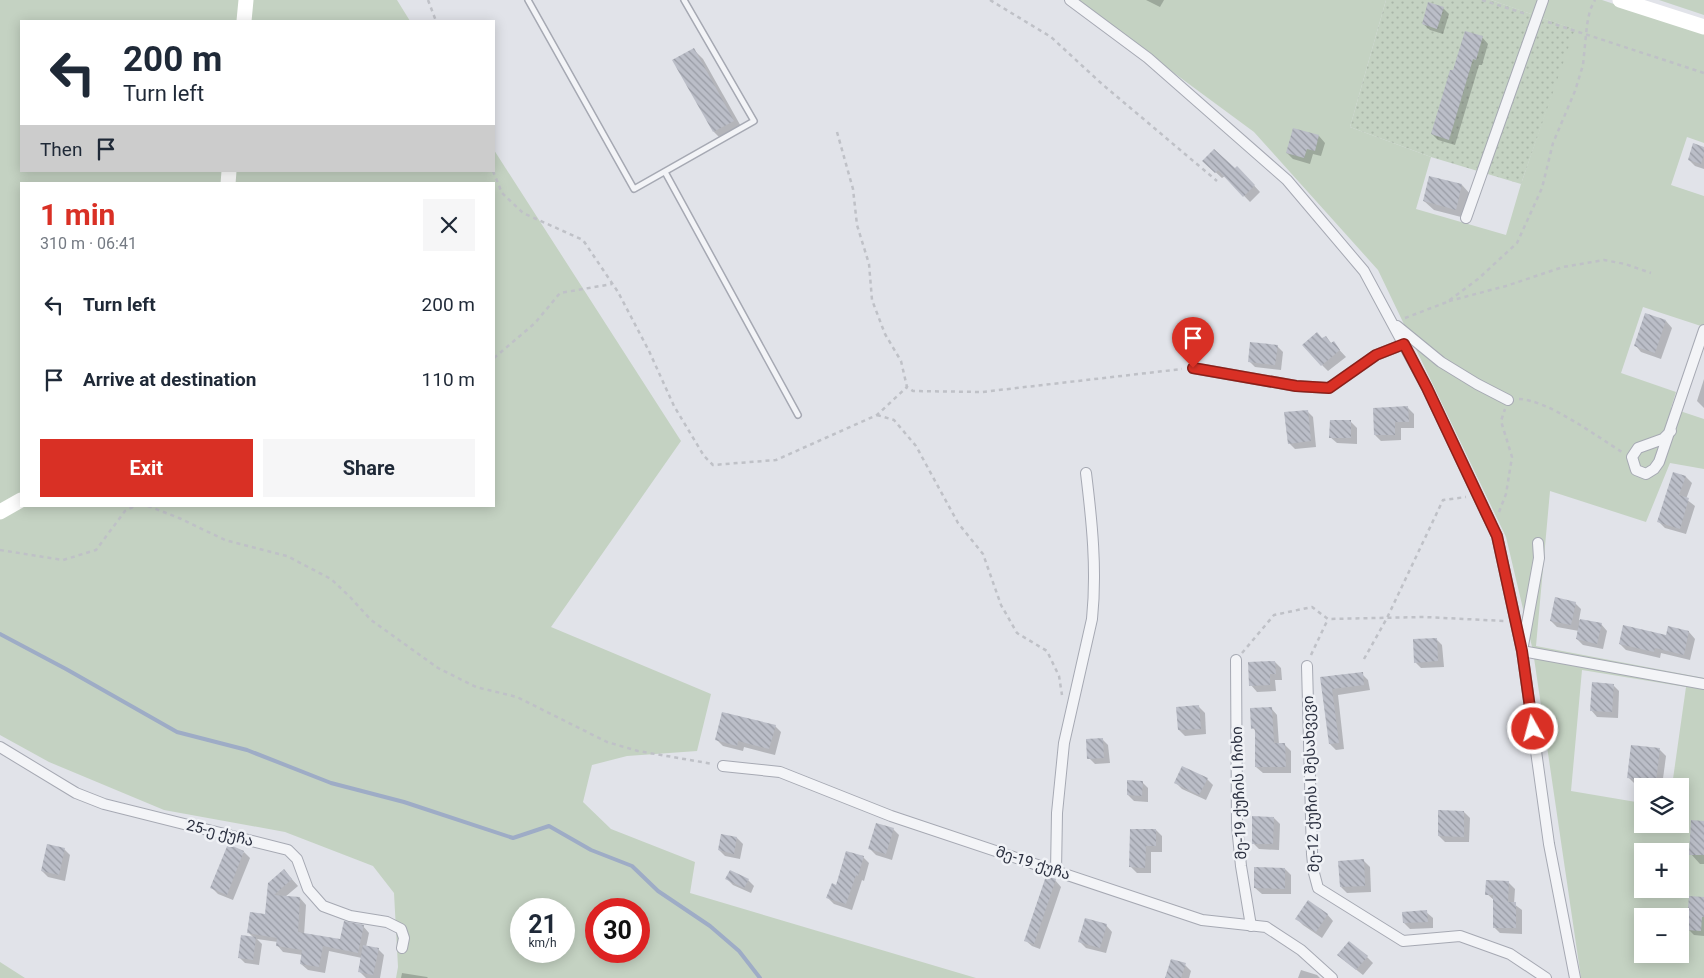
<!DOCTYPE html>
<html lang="en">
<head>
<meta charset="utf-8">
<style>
	body { margin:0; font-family:Roboto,"Noto Sans Georgian",sans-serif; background:#f6f6f7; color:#1f2937; height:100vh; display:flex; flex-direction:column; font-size:19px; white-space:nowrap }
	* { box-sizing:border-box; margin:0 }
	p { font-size:16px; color:#747a83 }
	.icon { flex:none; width:28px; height:28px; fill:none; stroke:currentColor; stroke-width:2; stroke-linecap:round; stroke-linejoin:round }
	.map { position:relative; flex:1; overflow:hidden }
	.panel { position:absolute; left:20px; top:182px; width:475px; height:325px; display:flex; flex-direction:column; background:#fff; border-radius:0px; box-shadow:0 2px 12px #0003 }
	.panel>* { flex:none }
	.hud { position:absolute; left:20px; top:20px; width:475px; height:152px; border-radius:0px; box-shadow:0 2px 12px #0003; background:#fff; color:#1f2937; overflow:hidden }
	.tools { position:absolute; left:1634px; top:778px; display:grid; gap:10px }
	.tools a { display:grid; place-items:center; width:55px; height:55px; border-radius:0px; background:#fff; box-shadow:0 2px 12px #0003; font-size:25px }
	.speed { position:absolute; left:510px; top:898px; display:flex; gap:10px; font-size:25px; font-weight:700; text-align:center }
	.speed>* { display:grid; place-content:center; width:65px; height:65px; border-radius:50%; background:#fff; box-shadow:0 2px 12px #0003; line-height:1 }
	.speed small { font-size:12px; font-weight:400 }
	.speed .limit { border:8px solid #d22; background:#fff; color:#111 }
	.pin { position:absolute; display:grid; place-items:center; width:42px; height:42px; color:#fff; margin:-51px -21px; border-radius:50% 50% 50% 0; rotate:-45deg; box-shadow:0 0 5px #0007 }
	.pin .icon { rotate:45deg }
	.me { position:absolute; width:55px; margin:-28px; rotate:353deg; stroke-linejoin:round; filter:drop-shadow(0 0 4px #0008) }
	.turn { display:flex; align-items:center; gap:18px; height:105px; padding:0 20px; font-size:22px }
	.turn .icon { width:65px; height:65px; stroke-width:2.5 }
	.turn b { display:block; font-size:35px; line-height:42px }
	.then { display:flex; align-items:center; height:48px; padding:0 20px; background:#0003; gap:10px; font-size:19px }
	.round { display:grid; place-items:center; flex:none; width:52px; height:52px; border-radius:0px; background:#f6f6f7 }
	.head { display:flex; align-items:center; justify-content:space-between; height:85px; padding:0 20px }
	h1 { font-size:30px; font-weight:700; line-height:38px; color:#d93025 }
	.action { display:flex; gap:10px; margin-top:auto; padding:10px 20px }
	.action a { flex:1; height:58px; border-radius:0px; background:#d93025; color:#fff; font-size:20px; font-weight:700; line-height:58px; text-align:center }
	.action a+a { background:#f6f6f7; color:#1f2937 }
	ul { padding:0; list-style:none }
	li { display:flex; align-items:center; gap:15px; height:75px; padding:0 20px }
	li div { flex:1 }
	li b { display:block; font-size:19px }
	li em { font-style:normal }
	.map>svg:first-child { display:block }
</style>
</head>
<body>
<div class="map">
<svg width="1704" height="978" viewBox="0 0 1704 978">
	<defs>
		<pattern id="park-dots" width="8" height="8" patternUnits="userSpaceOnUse" patternTransform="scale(1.25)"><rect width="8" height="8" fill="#c4d2c2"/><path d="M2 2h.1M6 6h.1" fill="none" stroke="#a9b5a8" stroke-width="1.8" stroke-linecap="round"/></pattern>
		<pattern id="building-back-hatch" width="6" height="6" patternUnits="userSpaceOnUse" patternTransform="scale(1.25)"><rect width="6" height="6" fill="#bbbec8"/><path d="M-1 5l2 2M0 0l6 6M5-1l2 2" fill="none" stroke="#989ba4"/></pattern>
	</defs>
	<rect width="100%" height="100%" fill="#e1e3e9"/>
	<g fill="#c4d2c2" fill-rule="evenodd">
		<path d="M0,0h397l13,21h-389v150h473v-21l187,291 -130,186 160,67 -14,57 -70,5 -35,9 -9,37 28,27 84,33 -5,31 286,85h-580l2,-11 -4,-74 -21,-27 -88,-34 -121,-22 -115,-48 -49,-27zM21,184h473v322h-473zM521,909h43v42h-43zM596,909h43v42h-43z"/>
		<path d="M1075,0h311l-36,127 81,30 -15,52 90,26 15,-51 53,-155 -83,-29h111l102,34v109l-17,-6 -16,48 33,11v131l-61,-20 -22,66 55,19 -5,16 33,11v50l-34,-6 -24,59 -96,-31 -14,155 168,32v300h-123l-48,-327 -27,-114 -128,-267 -124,-138zM1582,670l104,17 -14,99h8v38h-38v-21l-71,-12zM1642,851h38v38h-38zM1642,916h38v38h-38z"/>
		<path d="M1659,0h45v15z"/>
		<path d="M0,962l25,16h-25z"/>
	</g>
	<path fill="url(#park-dots)" d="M1386,0h105l84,29 -54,155 -90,-27 -81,-30z"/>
	<g fill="#0003">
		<path d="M1146,0h18l-4,7z"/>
		<path d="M1443,8l6,6 -6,20 -13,-4 -7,-6z"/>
		<path d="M1482,37l6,7 -6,21h-3l-24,80 -17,-5 -6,-6 21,-62z"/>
		<path d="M694,50l9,9 40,71 -20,11 -9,-9 -40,-71z"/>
		<path d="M1294,129l25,7 6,7 -4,13 -8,-2 -3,10 -17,-5 -6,-6z"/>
		<path d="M1704,148v21l-9,-3 -6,-6z"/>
		<path d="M1210,167l25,3 2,-3 23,25 -10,10 -25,-26 -3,2z"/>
		<path d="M1430,177l32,8 9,10 -6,23 -31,-8 -10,-9z"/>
		<path d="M1646,315l20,6 6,7 -11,31 -20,-7 -6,-7z"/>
		<path d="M1326,338l6,6 1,-1 13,14 -18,14 -6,-6 1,-25z"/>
		<path d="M1277,346l6,6 -2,18 -26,-3 -6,-6z"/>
		<path d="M1704,379v29l-7,-7z"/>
		<path d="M1408,408l6,6v14h-13v12l-20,1 -6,-6z"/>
		<path d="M1307,411l6,6 3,30 -21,2 -6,-6z"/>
		<path d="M1351,422l6,6v16l-20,-1 -7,-6z"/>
		<path d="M1674,473l12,4 6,6 -6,16 9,7 -9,28 -21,-6 -6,-6z"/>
		<path d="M1575,603l6,6 -2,11 22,4 6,7 -4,18 -20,-4 -6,-6 2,-8 -22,-4 -6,-6z"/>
		<path d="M1669,628l20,4 6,7 -5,21 -29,-7 -1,5 -34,-8 -6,-6 47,-8z"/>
		<path d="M1436,639l6,6 2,22 -23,1 -6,-6z"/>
		<path d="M1275,662l6,6 1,12h-7l1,11 -19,1 -6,-7z"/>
		<path d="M1362,674l6,6 2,10 -32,5 6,54 -8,1 -6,-6 -8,-66z"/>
		<path d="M1613,685l6,6 -1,27 -21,-1 -6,-7z"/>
		<path d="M1199,707l6,6 1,21 -21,2 -6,-6z"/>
		<path d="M1271,708l6,7 2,30h6l6,6v22h-28l-7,-6v-35l-3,-4z"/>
		<path d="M775,726l6,6 -6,23 -31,-8 -1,4 -20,-5 -6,-6z"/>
		<path d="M1102,739l6,6 2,18 -15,1 -6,-6z"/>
		<path d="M1659,749l7,7 -4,30 -27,-2 -6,-6z"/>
		<path d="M1207,779l6,6 -7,15 -24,-11 -7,-7z"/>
		<path d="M1142,782l6,6v14l-14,-1 -6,-6z"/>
		<path d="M1464,812l6,6 -1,24h-24l-6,-6z"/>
		<path d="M1274,818l6,6 -1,26 -20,-1 -6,-6z"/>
		<path d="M1704,822v42h-4l-9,-10z"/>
		<path d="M893,829l6,6 -7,25 -16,-5 -6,-6z"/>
		<path d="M1156,830l6,6v16h-11v21h-14l-6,-6z"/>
		<path d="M722,835l15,3 6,6 -3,15 -15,-3 -6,-6z"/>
		<path d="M64,849l6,6 -5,26 -17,-4 -6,-6z"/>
		<path d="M244,852l6,6 -17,42 -15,-6 -6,-6z"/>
		<path d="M863,857l6,6 -5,18 -2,-1 -10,30 -18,-6 -6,-6z"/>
		<path d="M1363,860l7,7 1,25 -24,1 -6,-6z"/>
		<path d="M1285,869l6,6v19h-29l-7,-6z"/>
		<path d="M290,877l8,9 -13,11 15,1 6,7 -2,30 37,6 22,-15 6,7 -3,14 12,2 6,6 -4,23h-14l-6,-6 2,-14 -33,-7 -4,22 -17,-3 -7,-6 2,-9 -20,-3 -6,-7 1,-3 -21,-3 5,5 -3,21 -14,-2 -6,-6 15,-19 -6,-6 18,-16 4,-33z"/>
		<path d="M727,879l21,1 6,6 -3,7 -18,-8z"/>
		<path d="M1055,880l6,7 -21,62 -8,-3 -7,-6z"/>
		<path d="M1509,883l6,6 -1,15 8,6v24l-22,-1 -6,-6v-27l-7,-6z"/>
		<path d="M1704,899v37l-10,-1 -6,-6z"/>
		<path d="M1426,912l7,6v10l-23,1 -6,-6z"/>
		<path d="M1327,914l6,7 -11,17 -19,-13 -6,-6z"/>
		<path d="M1106,925l6,7 -6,21 -20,-5 -6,-6z"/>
		<path d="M1367,957l6,6 -10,12 -18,-14z"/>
		<path d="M1185,965l6,6 -2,7h-22z"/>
		<path d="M1301,970l16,5 3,3h-22z"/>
		<path d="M402,973l25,4 1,1h-27z"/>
	</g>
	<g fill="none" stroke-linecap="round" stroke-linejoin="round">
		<path stroke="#9eacc6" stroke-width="4" d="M0,634l66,35 111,63 70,18 84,33 73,19 109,36 36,-12 42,24 41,16 26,25 52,35 29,25 21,27"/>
	</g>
	<g fill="url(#building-back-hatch)">
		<path d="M1428,2l16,5 -7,22 -15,-5z"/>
		<path d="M1465,31l18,5 -7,24 -3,-1 -24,81 -18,-6 19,-64h3z"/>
		<path d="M694,48l40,73 -21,11 -41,-72z"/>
		<path d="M1293,128l26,7 -4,16 -8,-2 -3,9 -18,-5z"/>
		<path d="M1693,143l11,4v7l-3,10 -13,-4z"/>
		<path d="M1214,149l21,19 2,-2 18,19 -12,12 -25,-27 -3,3 -13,-12z"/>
		<path d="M1429,176l33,8 -6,26 -33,-9z"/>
		<path d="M1645,313l21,7 -11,33 -21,-7z"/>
		<path d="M1317,332l5,6 4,-2 5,7 3,-2 6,9 -19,16 -19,-21z"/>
		<path d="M1250,342l28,3 -3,20 -27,-3z"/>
		<path d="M1408,406l1,16h-14v13h-21l-1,-27z"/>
		<path d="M1308,410l3,31 -23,3 -4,-32z"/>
		<path d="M1330,420h21v18h-22z"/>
		<path d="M1673,472l13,4 -7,19 10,3 -9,31 -23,-7z"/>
		<path d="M1555,597l21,5 -5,23 -21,-4z"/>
		<path d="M1580,619l22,4 -5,21 -21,-5z"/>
		<path d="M1623,625l43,10 2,-9 21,5 -5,24 -29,-7 -1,4 -35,-8z"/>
		<path d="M1437,638l1,23 -24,2 -1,-24z"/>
		<path d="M1275,661l1,13h-6v11l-21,1 -1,-24z"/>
		<path d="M1363,672l1,13 -32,4 7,54 -10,1 -9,-67z"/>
		<path d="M1592,682l22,2 -2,28 -22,-1z"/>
		<path d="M1199,705l2,24 -23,1 -2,-23z"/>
		<path d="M1272,707l2,36h11l1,24h-31v-39l-4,1 -1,-21z"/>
		<path d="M722,712l54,13 -7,24 -31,-8 -1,5 -22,-6z"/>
		<path d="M1103,738l1,20 -17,1 -1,-20z"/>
		<path d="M1631,745l29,3 -4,33 -29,-3z"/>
		<path d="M1182,766l26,12 -9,17 -25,-12z"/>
		<path d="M1127,780l16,1 -1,15 -15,-1z"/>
		<path d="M1438,810l26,1v26l-26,-1z"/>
		<path d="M1252,816l22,1 -1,27h-21z"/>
		<path d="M1691,820l13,1v34h-15z"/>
		<path d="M876,823l18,5 -8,26 -18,-5z"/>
		<path d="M1130,829h26v17h-10l-1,22 -16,-1z"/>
		<path d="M721,834l16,3 -3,17 -16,-4z"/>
		<path d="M47,844l18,4 -6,27 -18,-4z"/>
		<path d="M228,844l16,7 -17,44 -17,-7z"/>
		<path d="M846,851l18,5 -6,20 -2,-1 -10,29 -20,-6 6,-15 4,2z"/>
		<path d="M1364,859l1,27 -25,1 -2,-26z"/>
		<path d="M1254,867l31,1v21l-31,-1z"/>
		<path d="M284,869l8,10 -18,16 26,2 -2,35 42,7 4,-18 20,4 -6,28 -35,-7 -4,21 -19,-3 2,-14 -26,-4 1,-8 -30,-5 3,-21 15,2 3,-31z"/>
		<path d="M730,870l19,9 -5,9 -19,-9z"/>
		<path d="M1046,876l10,3 -22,65 -10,-3z"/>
		<path d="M1486,880l23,1 -1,21h8v26h-23v-33h-8z"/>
		<path d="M1689,896l15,1v20h-2l-1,14 -15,-1z"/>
		<path d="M1308,900l20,14 -12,18 -21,-13z"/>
		<path d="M1427,910l1,12 -25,1 -1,-11z"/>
		<path d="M1085,918l22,6 -7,24 -22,-6z"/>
		<path d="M241,935l15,2 -3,23 -15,-2z"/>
		<path d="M1349,941l19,15 -12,14 -19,-15z"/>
		<path d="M363,945l16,3 -6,27 -15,-3z"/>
		<path d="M1171,959l15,4 -5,15h-16z"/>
	</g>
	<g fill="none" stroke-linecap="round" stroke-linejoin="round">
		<defs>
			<g id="lane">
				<path d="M528,0l106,189 120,-68 -70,-121"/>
				<path d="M665,172l133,243"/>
			</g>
			<g id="street">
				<path d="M1070,0l78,58 139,122 77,91 63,117 70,148 25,115 27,193 26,134"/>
				<path d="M1466,218l77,-218"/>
				<path d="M1397,326l44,36 36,22 31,16"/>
				<path d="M1193,368l103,18 33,2 47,-33 28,-11"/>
				<path d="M1671,431l-8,8 -25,9 -6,9 4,13 10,4 8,-5 5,-7 45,-132"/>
				<path d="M1538,543l1,15 -17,93 182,33"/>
				<path d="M1236,660l1,166 4,40 10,60"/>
				<path d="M1307,666l5,188 2,19 4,15 85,53 57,-5 50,18 36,24"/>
				<path d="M0,747l76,46 28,11 184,46 9,9 11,30 15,17 27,10 37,6 14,7 3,9 -2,10"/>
				<path d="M723,766l57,6 111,44 311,104 64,7 35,23 31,28"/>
				<path d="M1056,871l1,-58 7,-70 28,-124c5,-49 0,-97 -6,-146"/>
			</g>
		</defs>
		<use href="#lane" stroke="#a6a9b3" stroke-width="8"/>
		<use href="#street" stroke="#a6a9b3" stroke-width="12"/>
		<g stroke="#bfc1c7" stroke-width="2.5" stroke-dasharray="4 4" stroke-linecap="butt">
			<path d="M428,0l8,21"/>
			<path d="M990,0l61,37 51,47 115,97"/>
			<path d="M1482,0l44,14"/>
			<path d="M1548,22l156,51"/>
			<path d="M837,132l16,57 4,36 12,39 3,36 13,34 16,27 6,26 6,4 69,1 200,-23"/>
			<path d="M493,171l9,22 21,20 60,27 35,52 31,59 25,55 30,50 9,9 63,-5 101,-45 30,-28"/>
			<path d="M1449,301l57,-15 57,-19 41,-7 21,4 26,9"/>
			<path d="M1405,318l42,-16 31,-23 39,-36 25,-55 11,-45 22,-52 8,-26 4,-40 3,-15 5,-10"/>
			<path d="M494,358l41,-35 25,-30 52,-9"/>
			<path d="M1519,399c29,1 77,37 103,53"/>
			<path d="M877,415l17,5 22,26 42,77 25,31 18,51 16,28 30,18 12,25 3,19"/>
			<path d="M148,506l31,12 46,22 62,16 44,23 19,18 21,23 67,48 38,19 41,10 90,45 31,9 75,13"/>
			<path d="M1499,512l7,-18 6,-37 -11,-36 4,-12"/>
			<path d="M0,550l63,10 33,-10 29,-39 10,-5"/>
			<path d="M1242,653l32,-38 38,-8 16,12 96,-2 80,4"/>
			<path d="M1311,655l17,-36"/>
			<path d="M1364,659l23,-41 56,-118 23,-3"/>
		</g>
		<use href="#lane" stroke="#f3f4f7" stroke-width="5"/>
		<use href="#street" stroke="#f3f4f7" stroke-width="10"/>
		<g stroke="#fff" stroke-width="15">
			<path d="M1620,0l84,27"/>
			<path d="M244,21l2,-21"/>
			<path d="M228,184l1,-13"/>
			<path d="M0,512l21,-12"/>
		</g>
	</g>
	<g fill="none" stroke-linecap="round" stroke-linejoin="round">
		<defs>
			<path id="route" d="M1193,368l103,18 33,2 47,-33 28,-11 23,44 70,148 25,115 11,78"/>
		</defs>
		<use href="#route" stroke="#8d1f18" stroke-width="12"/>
		<use href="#route" stroke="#d93025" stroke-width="9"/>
	</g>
	<g text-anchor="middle" stroke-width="5" stroke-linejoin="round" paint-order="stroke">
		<g font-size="15" fill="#2a2f3f" stroke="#f0f2f6">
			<text transform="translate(1311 784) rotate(-92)" y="5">მე-12 ქუჩის I შესახვევი</text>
			<text transform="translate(1239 793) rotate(-92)" y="5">მე-19 ქუჩის I ჩიხი</text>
			<text transform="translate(220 833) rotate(14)" y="5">25-ე ქუჩა</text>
			<text transform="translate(1033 863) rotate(18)" y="5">მე-19 ქუჩა</text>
		</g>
	</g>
</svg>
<div class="tools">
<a><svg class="icon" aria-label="layers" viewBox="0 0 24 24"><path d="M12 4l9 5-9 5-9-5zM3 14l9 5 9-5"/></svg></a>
<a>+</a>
<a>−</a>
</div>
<div class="speed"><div>21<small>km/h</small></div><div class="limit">30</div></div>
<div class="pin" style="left:1193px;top:368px;background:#d93025"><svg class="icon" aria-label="arrive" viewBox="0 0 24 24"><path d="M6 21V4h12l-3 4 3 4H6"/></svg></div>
<svg class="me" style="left:1533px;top:729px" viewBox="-20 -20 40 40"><circle r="17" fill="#d93025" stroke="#fff" stroke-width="3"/><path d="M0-11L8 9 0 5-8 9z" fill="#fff"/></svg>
<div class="hud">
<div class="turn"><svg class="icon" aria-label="left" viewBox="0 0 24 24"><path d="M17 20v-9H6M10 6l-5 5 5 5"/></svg><div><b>200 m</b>Turn left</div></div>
<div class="then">Then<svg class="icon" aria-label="arrive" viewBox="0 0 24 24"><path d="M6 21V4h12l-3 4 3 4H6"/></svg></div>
</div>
<section class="panel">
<div class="head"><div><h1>1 min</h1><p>310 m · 06:41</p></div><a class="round"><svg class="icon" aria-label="close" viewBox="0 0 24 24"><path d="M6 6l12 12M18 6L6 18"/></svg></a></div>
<ul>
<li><svg class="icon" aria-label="left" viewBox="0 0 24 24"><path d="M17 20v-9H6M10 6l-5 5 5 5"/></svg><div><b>Turn left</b></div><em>200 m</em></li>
<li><svg class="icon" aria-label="arrive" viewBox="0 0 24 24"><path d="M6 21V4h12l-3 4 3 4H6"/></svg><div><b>Arrive at destination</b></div><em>110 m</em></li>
</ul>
<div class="action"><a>Exit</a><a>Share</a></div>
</section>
</div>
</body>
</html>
